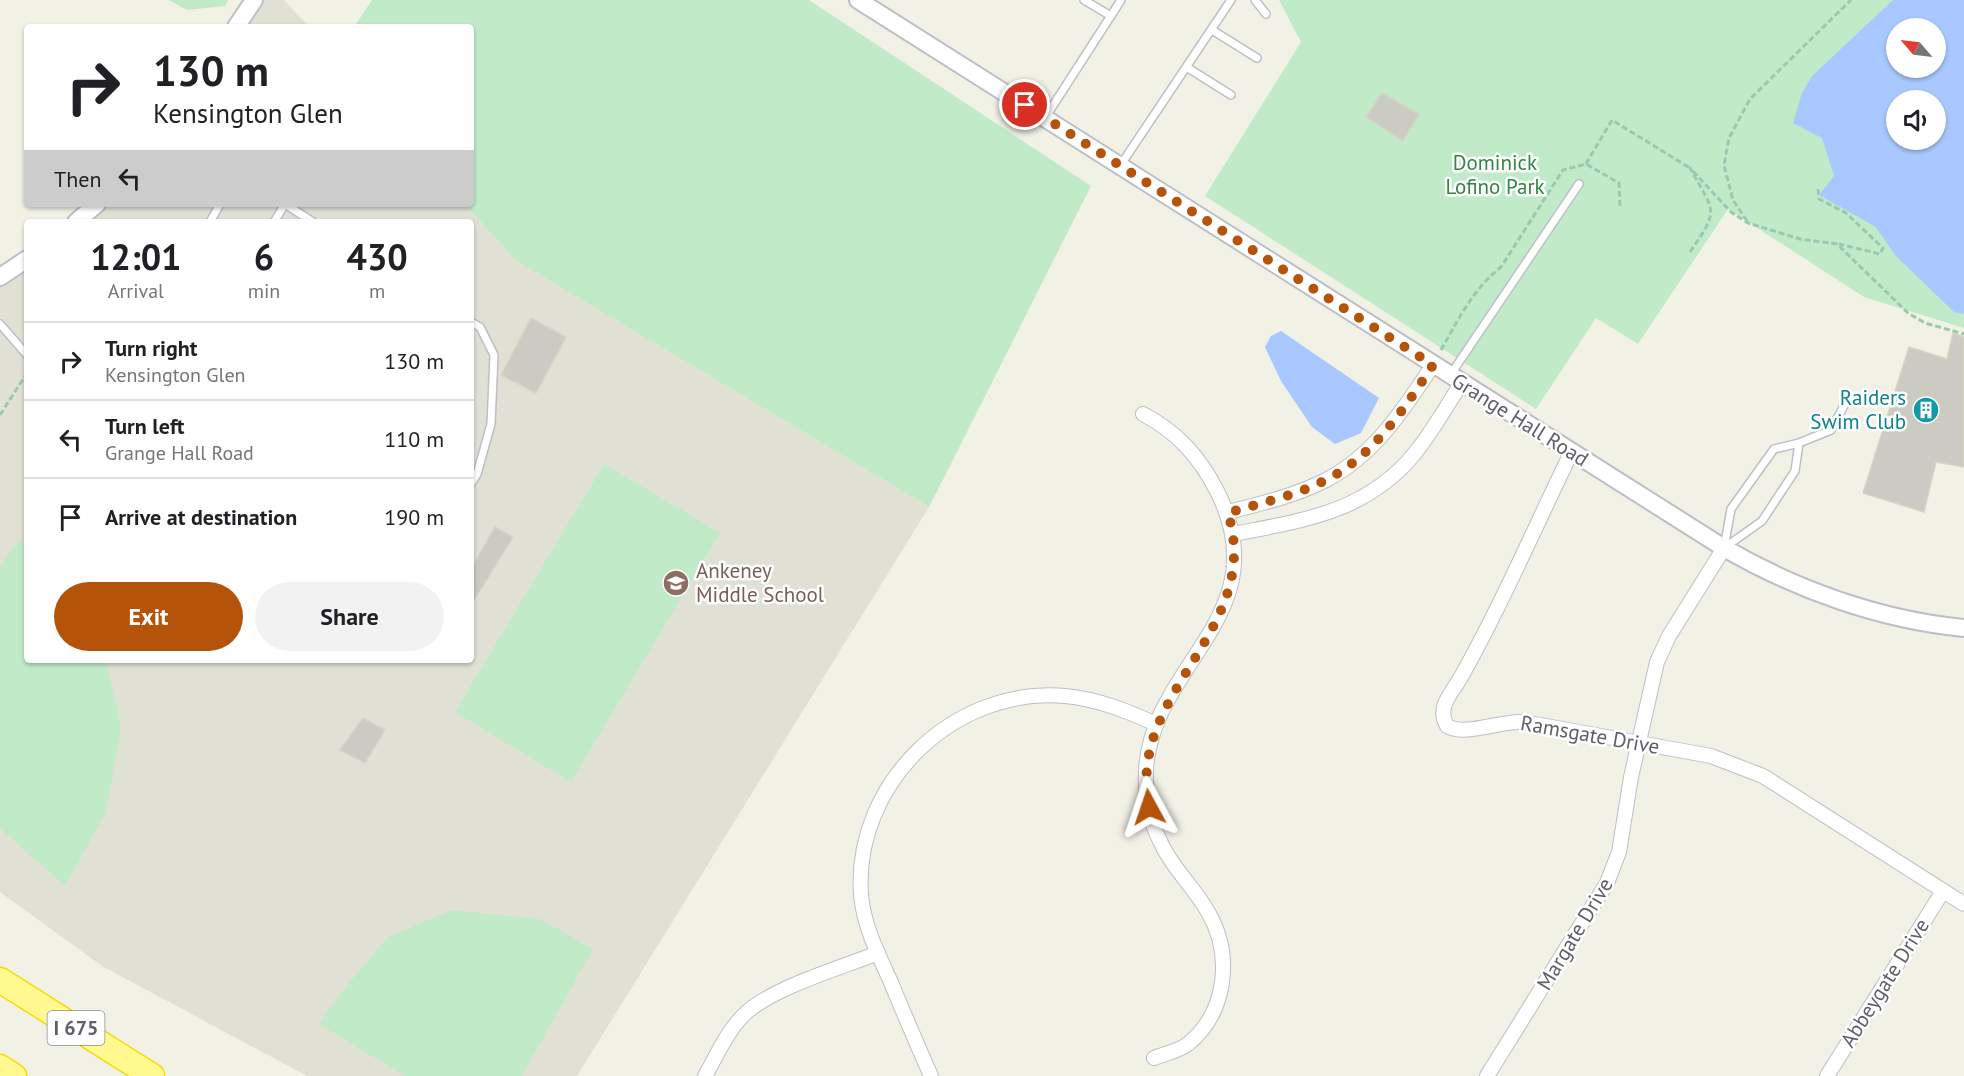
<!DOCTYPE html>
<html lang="en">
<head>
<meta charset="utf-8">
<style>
	body { margin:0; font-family:"PT Sans",sans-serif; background:#f2f2f2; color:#202124; height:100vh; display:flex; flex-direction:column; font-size:22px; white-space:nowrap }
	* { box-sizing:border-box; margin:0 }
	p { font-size:20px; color:#757577 }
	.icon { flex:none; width:33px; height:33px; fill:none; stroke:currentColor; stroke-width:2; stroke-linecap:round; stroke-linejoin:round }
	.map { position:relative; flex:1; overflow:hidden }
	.side { position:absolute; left:24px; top:219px; width:450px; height:444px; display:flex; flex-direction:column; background:#fff; border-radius:6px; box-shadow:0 2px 4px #0004 }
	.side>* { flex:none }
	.hud { position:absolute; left:24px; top:24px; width:450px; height:183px; border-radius:6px; box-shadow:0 2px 4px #0004; background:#fff; color:#202124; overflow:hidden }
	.needle { width:39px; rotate:298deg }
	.tools { position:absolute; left:1886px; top:18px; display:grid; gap:12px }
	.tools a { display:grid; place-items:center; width:60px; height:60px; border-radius:50%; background:#fff; box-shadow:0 2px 4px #0004; font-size:30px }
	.pin { position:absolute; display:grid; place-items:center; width:51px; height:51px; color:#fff; margin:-26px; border:3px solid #fff; border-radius:50%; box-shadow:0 2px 6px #0007 }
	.me { position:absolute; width:66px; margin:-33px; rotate:355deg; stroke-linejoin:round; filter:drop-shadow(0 0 4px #0008) }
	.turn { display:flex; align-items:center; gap:21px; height:126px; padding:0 30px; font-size:27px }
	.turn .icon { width:78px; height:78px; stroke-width:2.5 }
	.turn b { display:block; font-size:42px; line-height:51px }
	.then { display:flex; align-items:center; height:57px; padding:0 30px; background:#0003; gap:12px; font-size:22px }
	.eta { display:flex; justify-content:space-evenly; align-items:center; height:102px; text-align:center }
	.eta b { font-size:36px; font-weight:600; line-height:42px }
	.action { display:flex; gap:12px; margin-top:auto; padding:12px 30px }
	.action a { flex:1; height:69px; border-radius:36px; background:#b45309; color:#fff; font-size:24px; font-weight:600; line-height:69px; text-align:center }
	.action a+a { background:#f2f2f2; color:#202124 }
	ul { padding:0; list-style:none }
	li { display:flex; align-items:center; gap:18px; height:78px; padding:0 30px; border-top:2px solid #e0e0e0 }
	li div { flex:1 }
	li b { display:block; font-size:22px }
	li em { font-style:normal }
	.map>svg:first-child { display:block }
</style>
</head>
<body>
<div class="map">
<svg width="1964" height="1076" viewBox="0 0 1964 1076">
	<rect width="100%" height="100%" fill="#f1f1e6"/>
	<g fill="#e1e0d5">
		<path d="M254,0h30l25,27h-73z"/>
		<path d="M97,204h368l50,56 414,247 -352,569h-270l-205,-110 -102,-74v-615l27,-18v401h444v-438h-395z"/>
	</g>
	<g fill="#c1eac9" fill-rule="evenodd">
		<path d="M169,0h59l-3,6 -38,4z"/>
		<path d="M372,0h437l282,186 -162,321 -414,-247 -50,-56h6v-177h-117z"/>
		<path d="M1279,0h685v328l-100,-31 -136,-88 -90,135 -42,-26 -60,91 -331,-213 96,-154zM1896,28h39v40h-39zM1896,100h39v40h-39z"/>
		<path d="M604,464l116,69 -149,249 -116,-70z"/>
		<path d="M19,540l8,9v111h79l15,67 -15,85 -41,74 -65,-58v-261z"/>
		<path d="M451,910l89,9 53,30 -71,127h-117l-86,-52 21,-30 47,-56z"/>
	</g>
	<g fill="#a8c8ff" fill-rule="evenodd">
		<path d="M1893,0h71v314l-10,-2 -59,-57 -19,-28 -57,-32 15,-19 -12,-38 -29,-15 9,-30 10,-17zM1896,28h39v40h-39zM1896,100h39v40h-39z"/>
		<path d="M1281,331l98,67 -18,35 -26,11 -23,-17 -31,-46 -16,-34 6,-11z"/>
	</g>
	<g fill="#cccbc3" stroke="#d6d4c4" stroke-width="1.5">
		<path d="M1382,93l37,21 -16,27 -37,-24z"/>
		<path d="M531,318l35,19 -30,56 -35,-18z"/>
		<path d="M1953,333l11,4v130l-28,-5 -12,50 -61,-19 46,-146 38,12z"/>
		<path d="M495,527l18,10 -38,62 -4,-3v-27z"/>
		<path d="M363,718l22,12 -20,33 -25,-13z"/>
	</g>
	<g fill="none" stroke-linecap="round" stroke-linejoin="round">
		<defs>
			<g id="service">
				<path d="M1084,0l27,16"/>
				<path d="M1255,0l11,14"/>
				<path d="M1212,30l45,28"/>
				<path d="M1188,68l43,27"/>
				<path d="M1045,118l76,-118"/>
				<path d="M1120,166l111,-166"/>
				<path d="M285,204l28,18"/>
				<path d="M210,222l10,-18"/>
				<path d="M274,222l11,-18"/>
				<path d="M471,322l9,5 14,28 -3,69 -14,50 -6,10"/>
				<path d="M0,324l27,31"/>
				<path d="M1451,374l128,-190"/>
				<path d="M1799,443l-4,28 -33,50 -38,27 7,-39 43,-60 25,-6 32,-13 15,-28"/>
			</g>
			<g id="minor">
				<path d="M1143,414c34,18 56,42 74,77 63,125 -66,172 -71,280 -1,23 3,49 14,70 12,27 34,46 48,71 25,43 19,100 -20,132 -9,7 -24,10 -34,14"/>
				<path d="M1571,453c-36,74 -69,151 -110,224 -9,16 -25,30 -14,49 18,11 55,-6 77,-4l187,34 52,20 201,128"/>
				<path d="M1228,512c32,-8 66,-16 96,-31 49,-24 80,-72 109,-116"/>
				<path d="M1234,534c71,-14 133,-22 181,-81 17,-21 31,-46 46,-69"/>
				<path d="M705,1076c12,-21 24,-49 43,-65 30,-25 92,-43 130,-58"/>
				<path d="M931,1076c-14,-32 -28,-64 -41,-96 -13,-28 -26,-54 -29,-85 -8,-112 94,-209 204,-199 33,3 62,15 91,28"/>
				<path d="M1487,1076l120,-193 12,-31 12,-75 26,-115 12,-26 55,-88"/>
				<path d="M1827,1076l116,-185"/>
			</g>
			<g id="tertiary">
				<path d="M858,0l866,548c73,42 156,72 240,80"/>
				<path d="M236,27l18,-27"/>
				<path d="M76,222l21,-18"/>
				<path d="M0,277l27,-18"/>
			</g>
			<g id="motorway">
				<path d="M0,980l152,96"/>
				<path d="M0,1067l14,9"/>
			</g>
		</defs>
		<use href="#service" stroke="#bebfc6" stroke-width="10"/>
		<use href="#minor" stroke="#bebfc6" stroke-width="16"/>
		<use href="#tertiary" stroke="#bebfc6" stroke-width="20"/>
		<use href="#motorway" stroke="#f7db00" stroke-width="27"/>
		<g stroke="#99c9b0" stroke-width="3" stroke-dasharray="6 3" stroke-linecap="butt">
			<path d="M1586,164l26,-44 78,48"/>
			<path d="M1818,189l1,10 27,14 37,35 -3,6 -41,-10"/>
			<path d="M1747,221l-14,-21 -9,-35 5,-27 21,-39 101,-99"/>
			<path d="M1690,252c30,-44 25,-38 0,-84l41,44 17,11 52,16 37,5 71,69 17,10 39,11"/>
			<path d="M1441,350c17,-30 32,-61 60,-83l62,-97 23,-6 33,19 1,26"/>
			<path d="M0,415l27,-42"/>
		</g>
		<use href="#service" stroke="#fff" stroke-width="7"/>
		<use href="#minor" stroke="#fff" stroke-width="14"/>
		<use href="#tertiary" stroke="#fff" stroke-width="16"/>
		<use href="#motorway" stroke="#fff98f" stroke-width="24"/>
	</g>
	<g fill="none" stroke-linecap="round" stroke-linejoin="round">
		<path stroke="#b45309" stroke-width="10" stroke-dasharray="0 18" d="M1025,105l408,260c-29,44 -60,92 -109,116 -30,15 -64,22 -96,32 36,119 -102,177 -79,294"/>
	</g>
	<defs>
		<symbol id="building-disc" viewBox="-11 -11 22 22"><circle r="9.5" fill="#0f9aa8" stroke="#fff"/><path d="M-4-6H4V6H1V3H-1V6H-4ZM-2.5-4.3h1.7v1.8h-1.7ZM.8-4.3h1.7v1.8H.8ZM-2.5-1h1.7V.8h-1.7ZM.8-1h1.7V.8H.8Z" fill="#fff"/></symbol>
		<symbol id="school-disc" viewBox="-11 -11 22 22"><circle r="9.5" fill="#8d6e63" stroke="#fff"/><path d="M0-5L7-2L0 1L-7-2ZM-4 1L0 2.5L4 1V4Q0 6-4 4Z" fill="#fff"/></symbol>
	</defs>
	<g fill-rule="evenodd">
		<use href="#building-disc" x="1911" y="395" width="30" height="30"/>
		<use href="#school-disc" x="661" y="568" width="30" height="30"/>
	</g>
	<g text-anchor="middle" stroke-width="5" stroke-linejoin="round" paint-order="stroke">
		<rect fill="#fff" stroke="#8e9095" stroke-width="1.5" x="47.5" y="1011" width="57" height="34" rx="4.5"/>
		<g font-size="20" font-weight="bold" fill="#5e6068">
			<text x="76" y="1035">I 675</text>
		</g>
		<g font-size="21" fill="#2f8544" stroke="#fff">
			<text x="1495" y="170">Dominick<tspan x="1495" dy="24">Lofino Park</tspan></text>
		</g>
		<g font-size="21" fill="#0d838f" stroke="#fff" text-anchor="end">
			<text x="1906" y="405">Raiders<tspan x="1906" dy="24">Swim Club</tspan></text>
		</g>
		<g font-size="21" fill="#5e6068" stroke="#fff">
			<text transform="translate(1520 420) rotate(32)" y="7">Grange Hall Road</text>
			<text transform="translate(1590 735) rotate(10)" y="7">Ramsgate Drive</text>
			<text transform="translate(1575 934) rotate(-59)" y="7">Margate Drive</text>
			<text transform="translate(1885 983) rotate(-58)" y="7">Abbeygate Drive</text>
		</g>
		<g font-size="21" fill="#785e54" stroke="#fff" text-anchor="start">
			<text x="696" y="578">Ankeney<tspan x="696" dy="24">Middle School</tspan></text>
		</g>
	</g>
</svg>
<div class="tools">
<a><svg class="needle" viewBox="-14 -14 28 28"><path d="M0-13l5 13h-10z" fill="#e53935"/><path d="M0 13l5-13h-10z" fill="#757577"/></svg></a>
<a><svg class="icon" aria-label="sound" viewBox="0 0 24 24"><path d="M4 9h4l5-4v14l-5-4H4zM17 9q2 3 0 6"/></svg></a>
</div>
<div class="pin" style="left:1025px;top:105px;background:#d93025"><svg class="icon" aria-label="arrive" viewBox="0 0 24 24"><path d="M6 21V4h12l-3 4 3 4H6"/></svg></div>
<svg class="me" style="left:1149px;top:807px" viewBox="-20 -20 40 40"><path d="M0-17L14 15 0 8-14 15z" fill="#b45309" stroke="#fff" stroke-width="4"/></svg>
<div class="hud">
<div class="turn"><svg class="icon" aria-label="right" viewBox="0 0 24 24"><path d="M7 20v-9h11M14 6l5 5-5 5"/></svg><div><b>130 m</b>Kensington Glen</div></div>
<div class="then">Then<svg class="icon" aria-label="left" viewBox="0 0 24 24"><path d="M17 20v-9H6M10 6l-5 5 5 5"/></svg></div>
</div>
<section class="side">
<div class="eta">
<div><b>12:01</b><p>Arrival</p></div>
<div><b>6</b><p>min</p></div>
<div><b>430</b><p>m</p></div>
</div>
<ul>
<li><svg class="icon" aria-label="right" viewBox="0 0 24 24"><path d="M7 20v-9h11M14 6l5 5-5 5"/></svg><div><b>Turn right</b><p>Kensington Glen</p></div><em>130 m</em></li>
<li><svg class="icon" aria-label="left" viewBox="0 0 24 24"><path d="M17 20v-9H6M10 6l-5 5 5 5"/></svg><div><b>Turn left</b><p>Grange Hall Road</p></div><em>110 m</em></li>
<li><svg class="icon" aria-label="arrive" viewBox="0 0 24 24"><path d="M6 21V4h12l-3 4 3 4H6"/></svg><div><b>Arrive at destination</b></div><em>190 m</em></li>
</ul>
<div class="action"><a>Exit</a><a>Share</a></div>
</section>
</div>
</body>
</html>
